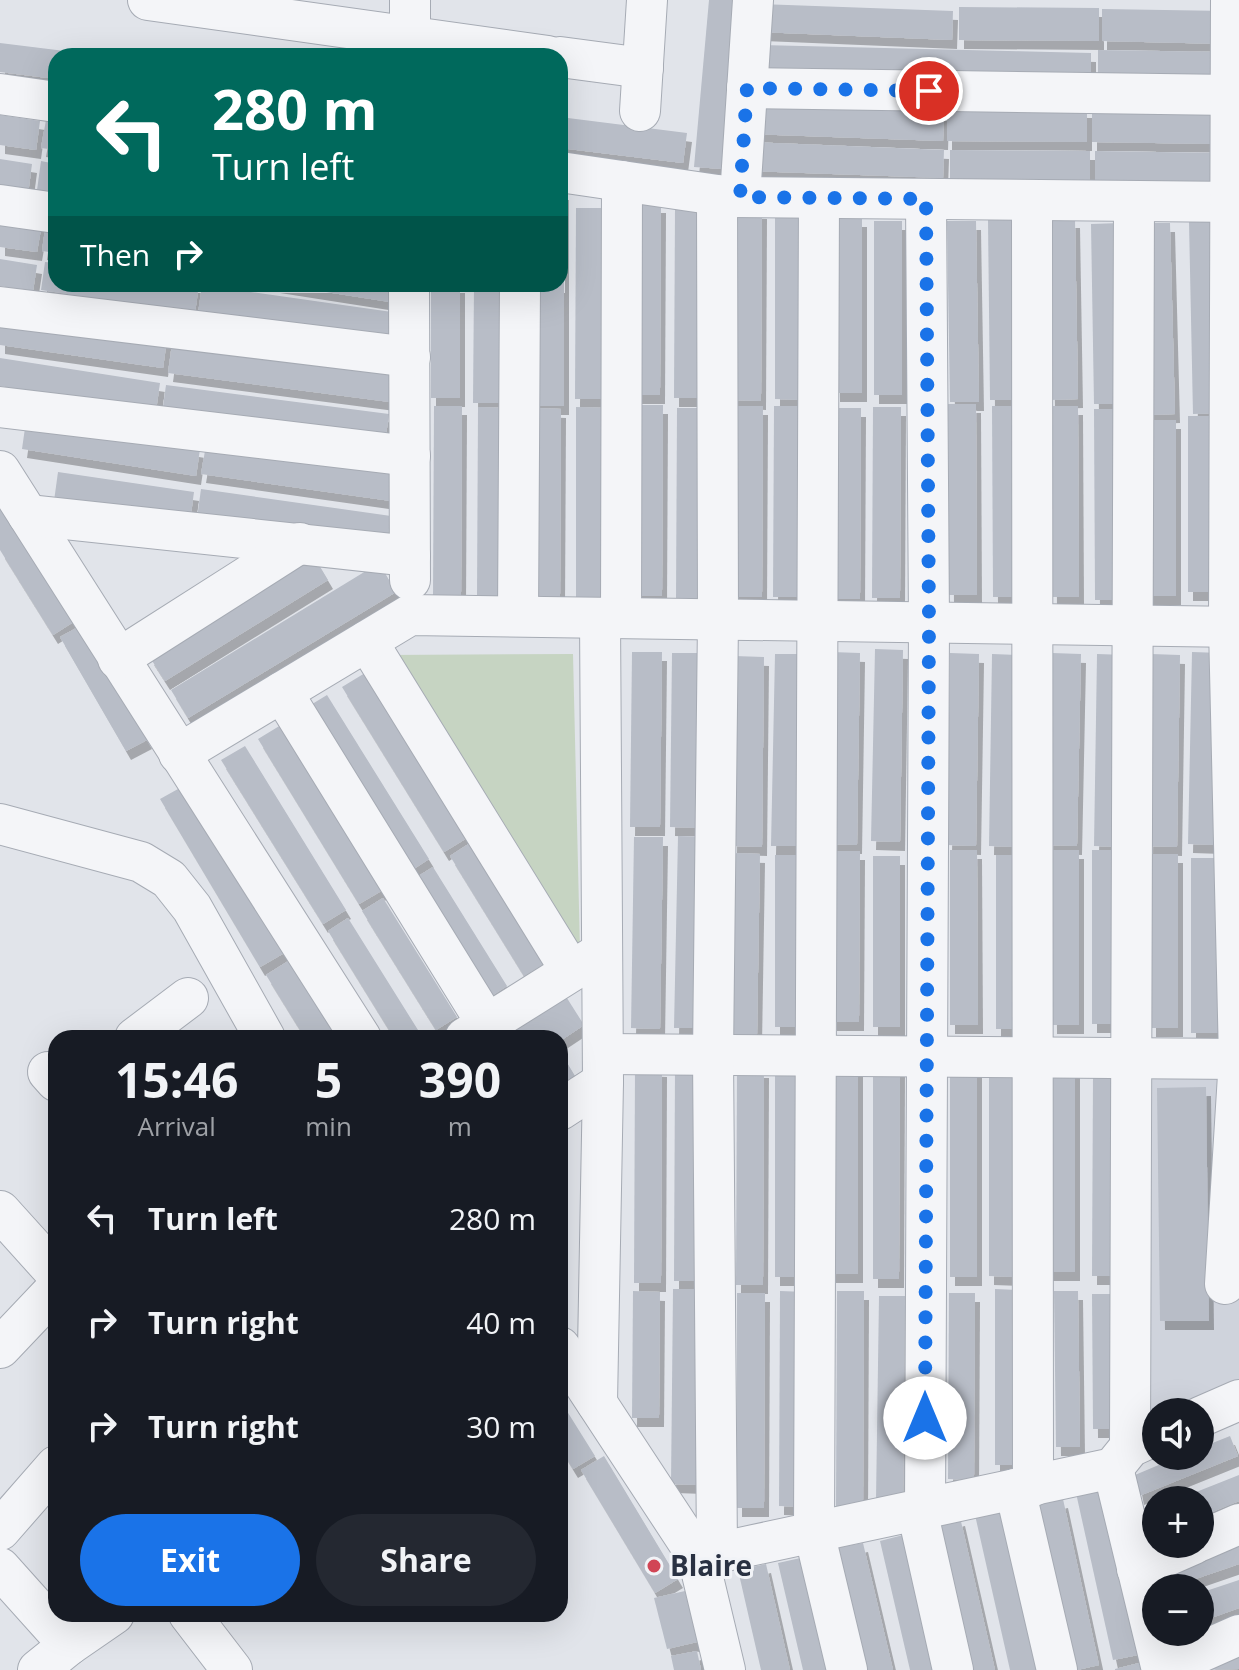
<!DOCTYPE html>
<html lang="en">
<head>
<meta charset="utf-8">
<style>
	body { margin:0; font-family:"Open Sans",sans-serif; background:#242831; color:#f1f3f6; height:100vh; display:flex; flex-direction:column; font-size:30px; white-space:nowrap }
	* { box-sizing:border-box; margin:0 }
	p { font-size:26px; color:#9ea1a6 }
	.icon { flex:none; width:44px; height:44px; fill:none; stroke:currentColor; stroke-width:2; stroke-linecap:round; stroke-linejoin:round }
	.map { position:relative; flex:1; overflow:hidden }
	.details { position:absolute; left:48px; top:1030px; width:520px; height:592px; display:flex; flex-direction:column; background:#171b24; border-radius:24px; box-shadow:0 8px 32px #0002 }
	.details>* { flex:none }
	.hud { position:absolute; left:48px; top:48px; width:520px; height:244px; border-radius:24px; box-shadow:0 8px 32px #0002; background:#00695c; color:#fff; overflow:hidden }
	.fabs { position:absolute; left:1142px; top:1398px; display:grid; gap:16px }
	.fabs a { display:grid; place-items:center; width:72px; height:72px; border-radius:50%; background:#171b24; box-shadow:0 8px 32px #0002; font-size:40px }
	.pin { position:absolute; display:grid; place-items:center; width:68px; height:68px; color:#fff; margin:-34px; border:4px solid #fff; border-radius:50%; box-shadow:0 2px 8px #0007 }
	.me { position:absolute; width:88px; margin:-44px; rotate:0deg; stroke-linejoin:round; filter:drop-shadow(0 0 6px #0008) }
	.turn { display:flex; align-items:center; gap:28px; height:168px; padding:0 32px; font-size:36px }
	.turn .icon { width:104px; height:104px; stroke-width:2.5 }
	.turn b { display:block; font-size:56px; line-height:68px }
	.then { display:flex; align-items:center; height:76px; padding:0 32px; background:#0003; gap:16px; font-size:30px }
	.eta { display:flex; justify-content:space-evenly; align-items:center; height:136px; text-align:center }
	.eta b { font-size:48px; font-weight:700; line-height:56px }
	.cta { display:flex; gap:16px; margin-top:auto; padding:16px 32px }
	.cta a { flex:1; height:92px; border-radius:48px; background:#1a73e8; color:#fff; font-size:32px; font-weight:700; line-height:92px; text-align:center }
	.cta a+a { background:#242831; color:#f1f3f6 }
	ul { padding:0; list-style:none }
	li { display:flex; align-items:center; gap:24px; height:104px; padding:0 32px }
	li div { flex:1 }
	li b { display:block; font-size:30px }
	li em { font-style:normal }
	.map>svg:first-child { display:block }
</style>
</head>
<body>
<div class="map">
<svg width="1239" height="1670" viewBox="0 0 1239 1670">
	<defs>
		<filter id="shadow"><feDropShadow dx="5" dy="9" stdDeviation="0" flood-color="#0004"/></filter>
	</defs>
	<rect width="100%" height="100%" fill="#e1e4ea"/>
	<path fill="#cfd3dc" d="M1239,1073v309l-66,30h-17v8l-17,7 3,-353z"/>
	<path fill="#c6d4c2" d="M573,654l7,296 -195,-295z"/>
	<g fill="#b8bdc7" filter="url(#shadow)">
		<path d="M709,0h30l-15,169 -30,-2z"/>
		<path d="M760,4l193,7 -1,29 -193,-8z"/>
		<path d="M959,7l140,1v33l-140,-1z"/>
		<path d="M1102,9l125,2 -1,33 -124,-3z"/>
		<path d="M0,43l89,11v2h-33v23l-56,-7z"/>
		<path d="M761,45l330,8v32l-331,-11z"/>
		<path d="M1098,50l125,2 -1,32 -124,-2z"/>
		<path d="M752,105l192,7 -1,29 -192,-7z"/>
		<path d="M947,108l140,1v33l-140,-1z"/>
		<path d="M1092,109l126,3 -1,32 -125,-2z"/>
		<path d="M0,115l40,6 -4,29 -36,-5z"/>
		<path d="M560,117l127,16 -4,30 -123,-15z"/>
		<path d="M46,120l10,1v29l-15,-2z"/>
		<path d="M752,142l192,8 -1,28 -192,-7z"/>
		<path d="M950,150l140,1v33l-140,-1z"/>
		<path d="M1095,151l124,2v33l-124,-3z"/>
		<path d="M0,159l32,5 -4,30 -28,-5z"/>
		<path d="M41,161l15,3v29l-19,-3z"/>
		<path d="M560,191h4v215h-32l1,-122h27z"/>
		<path d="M633,204h28l-1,191h-28z"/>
		<path d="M675,207l28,1 -1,190h-28z"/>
		<path d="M576,208h28l-1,191h-28z"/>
		<path d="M775,208l28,1v191l-28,-1z"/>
		<path d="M734,209l28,1 -1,191 -28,-1z"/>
		<path d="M0,217l42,6 -5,29 -37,-5z"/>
		<path d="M834,218h28v175h-27z"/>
		<path d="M1047,219h28l3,180 -28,1z"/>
		<path d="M988,220h29l3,180h-30z"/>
		<rect x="874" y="221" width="28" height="174"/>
		<path d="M947,221h29l3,181h-29z"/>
		<path d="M46,222l10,1v30l-14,-2z"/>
		<path d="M1189,222h28l4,191 -28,1z"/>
		<path d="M1120,223l3,181h-29l-3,-180z"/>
		<path d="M1142,223h28l5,191 -28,1z"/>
		<path d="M0,259l37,6 -4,26 -33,-5z"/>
		<path d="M45,262l11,1v21h143l-4,29 -154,-23z"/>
		<path d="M275,284h118l-3,18z"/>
		<rect x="431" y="284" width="29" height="114"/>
		<path d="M474,284h31v119h-32z"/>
		<path d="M202,285l190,27 -4,29 -190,-27z"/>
		<path d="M0,316l167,23 -4,29 -163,-23z"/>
		<path d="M172,344l223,29 -5,29 -222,-29z"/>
		<path d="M0,358l160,25 -4,27 -156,-24z"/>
		<path d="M166,385l223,29 -4,28 -223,-28z"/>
		<path d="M948,404h28l1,191h-28z"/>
		<path d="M635,405h28l-1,191h-29z"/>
		<path d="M434,406h28l-1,191h-28z"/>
		<path d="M734,406h29l-1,191h-28z"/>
		<path d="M774,406h28v191h-29z"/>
		<path d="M992,406h28l1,191h-28z"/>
		<path d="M1050,406h28l1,191h-27z"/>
		<path d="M478,407l28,1 -1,191 -28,-1z"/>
		<path d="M576,407l29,1 -1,191 -28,-1z"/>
		<path d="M873,407h28l-1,191h-28z"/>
		<path d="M533,408l28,1 -1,190h-28z"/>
		<path d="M677,408h28l-1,192h-28z"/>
		<path d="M833,408h28l-1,191h-28z"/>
		<path d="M1094,409h28l1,191h-28z"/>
		<path d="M1188,416h28l-1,176h-27z"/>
		<rect x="1148" y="420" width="28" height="176"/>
		<path d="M26,421l174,28 -4,27 -174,-27z"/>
		<path d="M206,445l189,27 -4,29 -190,-27z"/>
		<path d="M58,472l136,20 -4,29 -136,-20z"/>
		<path d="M201,489l190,27 -5,29 -189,-27z"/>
		<path d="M0,502l75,119 -22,14 -53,-85z"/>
		<path d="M313,555l15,25 -163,101 -16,-25z"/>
		<path d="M379,563l17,29 -208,126 -17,-28z"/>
		<path d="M80,626l67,114 -21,11 -66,-114z"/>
		<path d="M875,649l28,1 -3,192 -29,-1z"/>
		<path d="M632,652h30l-2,175h-30z"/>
		<path d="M831,652l29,1 -3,192 -29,-1z"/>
		<path d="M1192,652l29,1 -4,192 -29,-1z"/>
		<path d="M672,653h30l-2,175 -30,-1z"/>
		<path d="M950,653l29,1 -3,192 -29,-1z"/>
		<path d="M1052,653l29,1 -4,192 -29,-1z"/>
		<path d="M775,654h29l-3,192h-30z"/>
		<path d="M992,654l29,1 -3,192 -29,-1z"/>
		<path d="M1097,654l29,1 -3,192 -29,-1z"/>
		<path d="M1151,654l29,1 -3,192 -29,-1z"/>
		<path d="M734,656l30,1 -2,190 -30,-1z"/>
		<path d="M365,673l102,165 -23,14 -102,-165z"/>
		<path d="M327,695l102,164 -23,15 -102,-165z"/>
		<path d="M281,725l102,165 -24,14 -101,-165z"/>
		<path d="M245,746l101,164 -23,14 -102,-164z"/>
		<path d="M187,784l99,168 -26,15 -100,-168z"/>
		<path d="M678,836l28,1 -3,191h-29z"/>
		<path d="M634,837h29l-3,192 -29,-1z"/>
		<path d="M470,843l75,120 -21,13 -74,-120z"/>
		<path d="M950,850h27l1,175h-28z"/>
		<path d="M1051,850h28v175h-27z"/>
		<rect x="1092" y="850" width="28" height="174"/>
		<path d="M832,851h28l-1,171h-27z"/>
		<path d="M731,853l29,1 -3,182 -29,-1z"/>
		<rect x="1151" y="854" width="27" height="174"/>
		<rect x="775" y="855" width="27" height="172"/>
		<path d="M996,855h27l1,174h-28z"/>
		<rect x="873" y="856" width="27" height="171"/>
		<path d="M1191,858h27l1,175h-28z"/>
		<path d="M433,867l74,119 -20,13 -75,-119z"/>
		<path d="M383,898l74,119 -21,13 -74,-119z"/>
		<path d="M348,918l75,120h-29l-66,-107z"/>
		<path d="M290,960l48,78h-33l-39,-63z"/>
		<path d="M565,995l19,30 -24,16 -63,-3z"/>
		<path d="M560,1051l15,25 -15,9z"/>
		<path d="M832,1059l26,1v214h-27z"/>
		<path d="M989,1061h27v216l-27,-1z"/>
		<path d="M775,1062h27l-1,215h-26z"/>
		<rect x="950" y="1062" width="27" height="215"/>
		<path d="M1048,1062l27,1v209h-27z"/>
		<path d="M873,1064h27l-1,215h-26z"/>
		<path d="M675,1066h27l-1,215h-27z"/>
		<path d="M635,1067l27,1 -1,215h-27z"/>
		<path d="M737,1069h27l-1,216h-27z"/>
		<path d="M1093,1074l26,1v201h-27z"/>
		<path d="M1206,1087l3,234h-49l-3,-233z"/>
		<path d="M673,1289h29l-3,196 -28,-1z"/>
		<path d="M995,1289l26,1v175h-26z"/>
		<path d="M633,1291l27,1 -1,126h-27z"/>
		<path d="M780,1291l26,1v215l-27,-1z"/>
		<path d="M837,1291h27l-1,215h-27z"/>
		<path d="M1054,1291h24l2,156h-24z"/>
		<path d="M737,1293h28l-1,215h-27z"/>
		<path d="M949,1293h26l-1,187 -26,-1z"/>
		<path d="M1092,1294h24l1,135h-24z"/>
		<path d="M879,1296h26l-2,205 -27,-1z"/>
		<path d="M560,1400l35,56 -22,13 -13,-21z"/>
		<path d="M1230,1436l8,20 -99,40 -4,-21 45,-19h20v-8z"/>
		<path d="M604,1456l74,123 -23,14 -74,-123z"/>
		<path d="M1239,1475v26l-39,16v-17h-24z"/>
		<path d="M1107,1487l36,167 -30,6 -37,-167z"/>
		<path d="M1063,1499l36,166 -22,5h-9l-36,-165z"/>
		<path d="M1156,1508v19l-7,-16z"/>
		<path d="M1002,1509l37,161h-29l-35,-155z"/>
		<path d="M960,1517l35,153h-28l-34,-147z"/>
		<path d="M907,1534l32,136h-29l-30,-129z"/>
		<path d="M1239,1538v26l-61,21 -8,-23z"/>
		<path d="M863,1543l30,127h-29l-28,-122z"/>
		<path d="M805,1557l26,113h-28l-25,-107z"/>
		<path d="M766,1564l24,106h-29l-23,-100z"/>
		<path d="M1239,1580v28l-39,14v-29z"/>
		<path d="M685,1591l12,51 -30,7 -13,-51z"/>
		<path d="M1239,1641v28l-43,1z"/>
		<path d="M697,1651l4,19h-27l-3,-14z"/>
		<path d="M1139,1663l2,7h-26v-1z"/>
	</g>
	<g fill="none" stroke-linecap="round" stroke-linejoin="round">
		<defs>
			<g id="minor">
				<path d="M148,0l400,56"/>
				<path d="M410,56v-56"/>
				<path d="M560,57l83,11"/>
				<path d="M747,88l485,7"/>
				<path d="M0,94l56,8"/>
				<path d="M640,111l7,-111"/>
				<path d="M560,172l171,25 508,5"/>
				<path d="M740,197l13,-197"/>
				<path d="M819,198l-5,1334 33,138"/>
				<path d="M1032,200l1,1286"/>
				<path d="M0,205l56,8"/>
				<path d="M409,284l1,296"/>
				<path d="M0,307l410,50"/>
				<path d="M0,407l410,49"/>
				<path d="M0,471l361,567"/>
				<path d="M28,515l382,41"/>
				<path d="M518,616l2,-332"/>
				<path d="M621,618l1,-437"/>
				<path d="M367,641l204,330"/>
				<path d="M118,659l182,-116"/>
				<path d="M282,692l205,332"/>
				<path d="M179,754l231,-139 829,12"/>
				<path d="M0,824l141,38 28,17 23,29 73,130"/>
				<path d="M135,1038l53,-40"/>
				<path d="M465,1038l129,-81"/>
				<path d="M603,1054l636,5"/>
				<path d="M48,1072l8,9"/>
				<path d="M560,1110l43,-28"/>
				<path d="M0,1211l56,62"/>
				<path d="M1225,1284l14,-225 -10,-432 2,-627"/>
				<path d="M560,1347l138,210 27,113"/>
				<path d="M0,1348l56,-59"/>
				<path d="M597,1403l6,-321 -3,-464"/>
				<path d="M1200,1417l39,-17"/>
				<path d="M1130,1447l4,-1246"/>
				<path d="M1113,1468l49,202"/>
				<path d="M1015,1489l42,181"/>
				<path d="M925,1508l4,-885 -3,-424"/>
				<path d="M917,1510l36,160"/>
				<path d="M0,1530l56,-64"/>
				<path d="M1200,1541l39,-17"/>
				<path d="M717,1552l-4,-497 5,-435 -1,-425"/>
				<path d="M698,1557l415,-89 17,-21 22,-10"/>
				<path d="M0,1568l69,77 45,-31"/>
				<path d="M1137,1569l57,-25"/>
				<path d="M189,1614l43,56"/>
				<path d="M1162,1669l77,-34"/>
				<path d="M38,1670l31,-25"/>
			</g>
		</defs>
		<use href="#minor" stroke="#a6abb4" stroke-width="42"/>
		<use href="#minor" stroke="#f4f5f8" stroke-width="40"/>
	</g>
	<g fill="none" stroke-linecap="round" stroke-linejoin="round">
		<path stroke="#1a73e8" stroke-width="14" stroke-dasharray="0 25.2" d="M925,1418l4,-795 -3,-424 -186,-2 7,-109 182,3"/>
	</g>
	<circle fill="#d14555" stroke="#f1f3f7" stroke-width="3" cx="654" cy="1566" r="8"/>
	<g text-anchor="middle" stroke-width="6" stroke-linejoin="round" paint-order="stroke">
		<g font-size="28" font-weight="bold" fill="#293142" stroke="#f1f3f7" text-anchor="start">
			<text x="670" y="1576">Blaire</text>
		</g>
	</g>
</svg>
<div class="fabs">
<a><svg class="icon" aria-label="sound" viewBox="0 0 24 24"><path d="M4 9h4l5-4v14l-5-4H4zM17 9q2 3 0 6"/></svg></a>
<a>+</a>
<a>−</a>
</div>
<div class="pin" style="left:929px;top:91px;background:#d93025"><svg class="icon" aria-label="arrive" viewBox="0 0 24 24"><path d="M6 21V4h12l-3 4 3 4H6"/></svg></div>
<svg class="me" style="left:925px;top:1418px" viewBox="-20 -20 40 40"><circle r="19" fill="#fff"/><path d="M0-13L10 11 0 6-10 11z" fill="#1a73e8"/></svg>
<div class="hud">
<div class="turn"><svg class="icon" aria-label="left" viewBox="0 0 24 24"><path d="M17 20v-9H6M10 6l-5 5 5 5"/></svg><div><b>280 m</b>Turn left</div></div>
<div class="then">Then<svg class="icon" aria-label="right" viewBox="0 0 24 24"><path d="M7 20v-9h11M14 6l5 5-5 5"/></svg></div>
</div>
<section class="details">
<div class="eta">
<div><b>15:46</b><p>Arrival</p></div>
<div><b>5</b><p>min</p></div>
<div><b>390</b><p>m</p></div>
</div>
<ul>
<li><svg class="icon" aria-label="left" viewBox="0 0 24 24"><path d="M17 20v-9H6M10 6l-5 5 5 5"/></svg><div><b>Turn left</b></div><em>280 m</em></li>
<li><svg class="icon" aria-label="right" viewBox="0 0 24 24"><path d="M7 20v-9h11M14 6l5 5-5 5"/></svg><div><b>Turn right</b></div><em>40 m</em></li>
<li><svg class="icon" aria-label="right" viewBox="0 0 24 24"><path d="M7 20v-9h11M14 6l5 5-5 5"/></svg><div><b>Turn right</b></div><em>30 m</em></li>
</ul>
<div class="cta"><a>Exit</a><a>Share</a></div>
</section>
</div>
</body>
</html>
